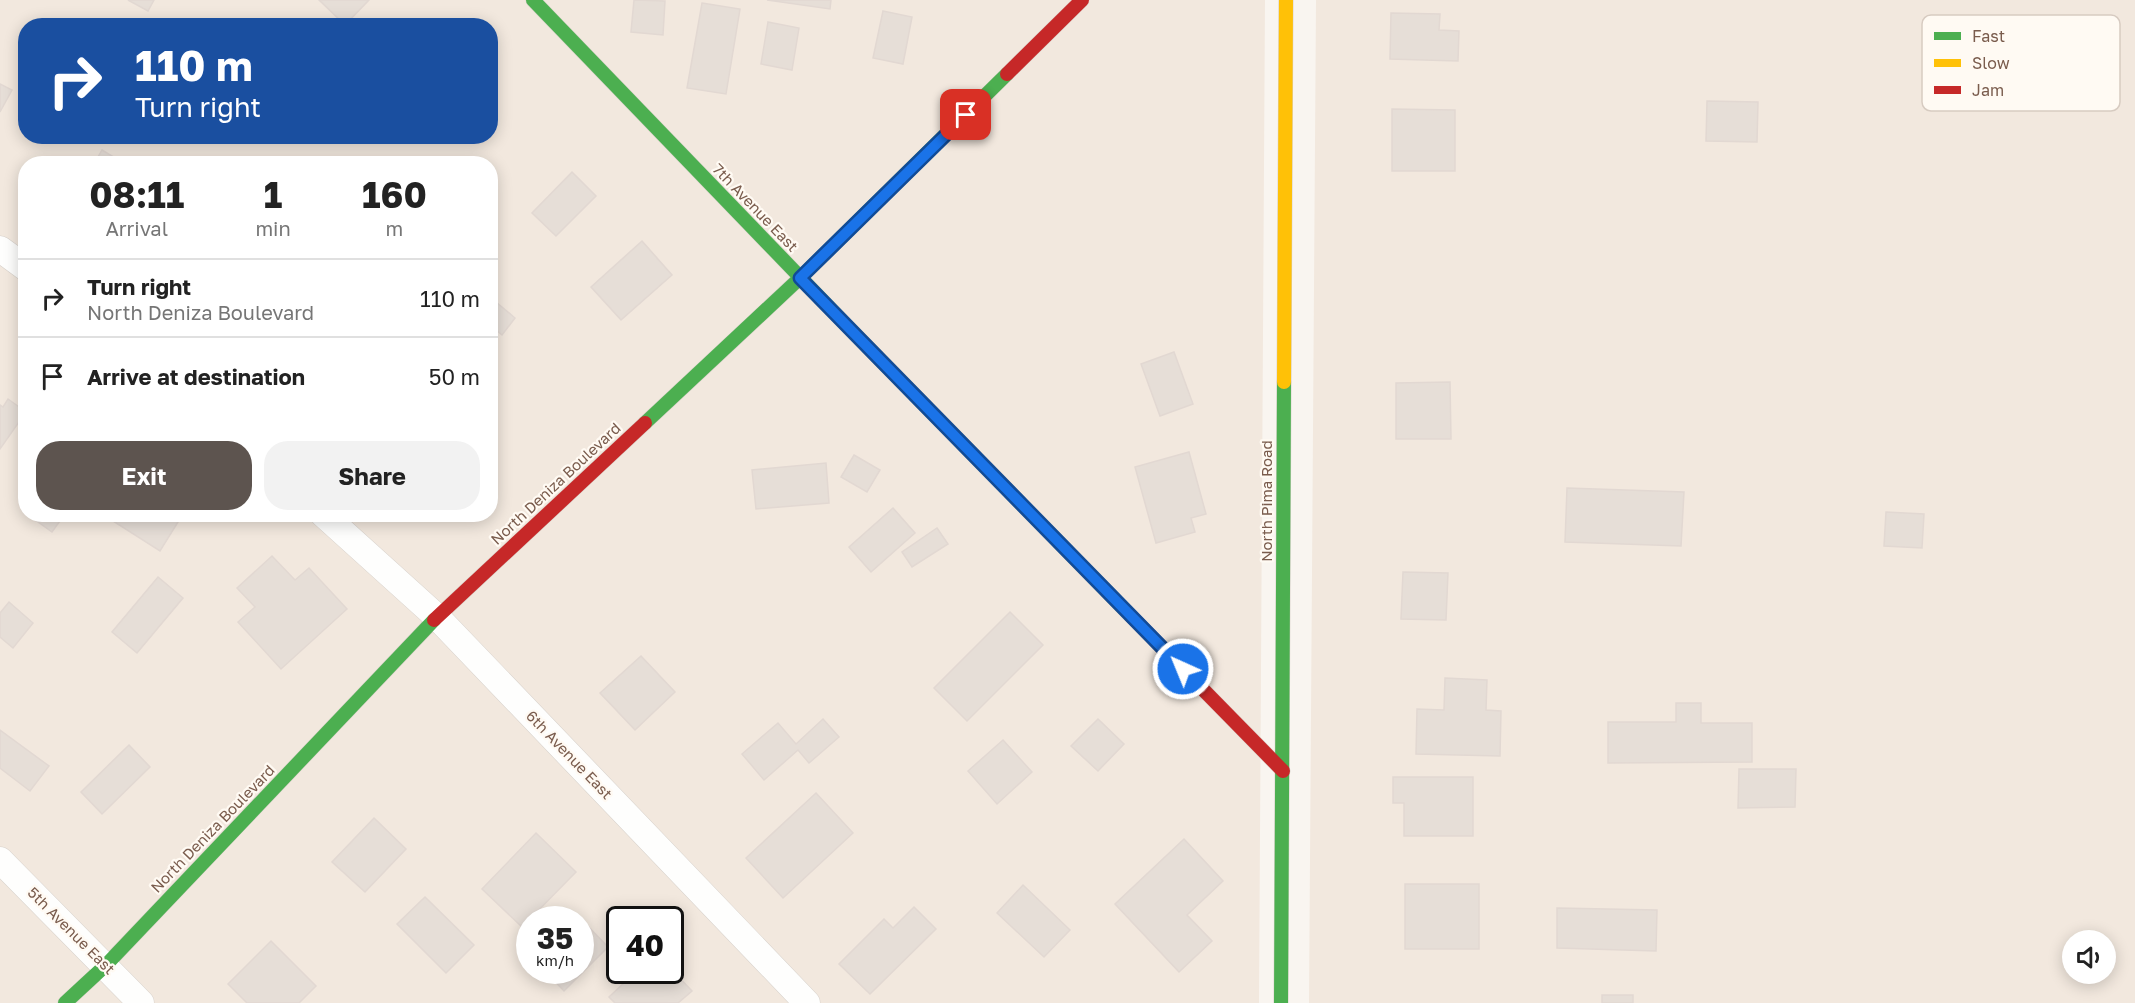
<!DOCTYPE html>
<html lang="en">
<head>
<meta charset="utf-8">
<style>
	body { margin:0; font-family:"Golos Text",sans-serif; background:#f2f2f2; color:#222; height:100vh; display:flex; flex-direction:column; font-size:22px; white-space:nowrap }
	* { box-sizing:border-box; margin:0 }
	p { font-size:20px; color:#767676 }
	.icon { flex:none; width:33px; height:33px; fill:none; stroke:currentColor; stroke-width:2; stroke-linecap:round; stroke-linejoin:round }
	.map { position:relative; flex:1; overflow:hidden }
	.details { position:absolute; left:18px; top:156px; width:480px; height:366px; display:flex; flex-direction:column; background:#fff; border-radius:24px; box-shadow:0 3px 15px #0003 }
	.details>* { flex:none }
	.guide { position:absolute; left:18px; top:18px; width:480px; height:126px; border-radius:24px; box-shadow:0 3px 15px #0003; background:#1a4fa0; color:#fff; overflow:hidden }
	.controls { position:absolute; left:2062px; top:930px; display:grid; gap:12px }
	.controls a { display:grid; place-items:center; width:54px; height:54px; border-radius:50%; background:#fff; box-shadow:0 3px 15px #0003; font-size:30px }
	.speed { position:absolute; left:516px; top:906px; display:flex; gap:12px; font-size:30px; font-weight:700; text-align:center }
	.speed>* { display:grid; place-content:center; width:78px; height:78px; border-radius:50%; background:#fff; box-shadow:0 3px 15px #0003; line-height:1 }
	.speed small { font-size:15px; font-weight:400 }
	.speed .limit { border:3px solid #111; border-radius:9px; background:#fff; color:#111 }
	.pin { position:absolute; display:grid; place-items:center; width:51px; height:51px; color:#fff; margin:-26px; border-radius:12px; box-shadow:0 3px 9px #0006 }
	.me { position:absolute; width:66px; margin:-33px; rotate:316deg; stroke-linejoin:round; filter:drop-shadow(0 0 4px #0008) }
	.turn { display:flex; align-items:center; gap:21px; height:126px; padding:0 18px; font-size:27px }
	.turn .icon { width:78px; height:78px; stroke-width:2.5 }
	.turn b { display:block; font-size:42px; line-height:51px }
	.eta { display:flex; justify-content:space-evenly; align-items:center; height:102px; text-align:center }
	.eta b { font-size:36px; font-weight:700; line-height:42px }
	.action { display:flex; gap:12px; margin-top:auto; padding:12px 18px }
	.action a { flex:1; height:69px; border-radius:24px; background:#5d544f; color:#fff; font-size:24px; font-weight:700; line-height:69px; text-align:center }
	.action a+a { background:#f2f2f2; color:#222 }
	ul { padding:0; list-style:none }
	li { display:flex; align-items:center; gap:18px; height:78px; padding:0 18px; border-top:2px solid #e0e0e0 }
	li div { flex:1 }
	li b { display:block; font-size:22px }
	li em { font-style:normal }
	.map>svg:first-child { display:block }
</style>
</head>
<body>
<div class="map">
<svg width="2135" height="1003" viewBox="0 0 2135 1003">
	<rect width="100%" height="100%" fill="#f9f5f0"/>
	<g fill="#f2e8de" fill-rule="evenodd">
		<path d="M0,0h1265l-6,1003h-1259zM26,26h464v110h-464zM26,164h464v350h-464zM530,920h50v50h-50zM620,920h50v50h-50z"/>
		<path d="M1316,0h819v1003h-826zM2073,940h33v34h-33z"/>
	</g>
	<g fill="#e6ded7" stroke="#e2d8d2" stroke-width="1.5">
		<path d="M128,0h26l-6,11z"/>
		<path d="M319,0h50l-24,25z"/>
		<path d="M634,0l31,1 -2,34 -32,-3z"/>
		<path d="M767,0h64l-1,9z"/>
		<path d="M702,3l38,6 -14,85 -39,-6z"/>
		<path d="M883,11l29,6 -9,47 -30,-6z"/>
		<path d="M1391,13l49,1 -1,16 20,1 -1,30 -68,-2z"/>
		<path d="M768,22l31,6 -7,42 -31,-6z"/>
		<path d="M0,84l12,6 -12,22z"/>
		<path d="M1707,101l51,1 -1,40 -51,-1z"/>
		<path d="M1392,109l63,1v61h-63z"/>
		<path d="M102,150l23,14h-31z"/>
		<path d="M572,172l24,24 -40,40 -24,-23z"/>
		<path d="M642,241l30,34 -51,45 -30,-33z"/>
		<path d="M496,302l19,16 -13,17 -12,-10v-16z"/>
		<path d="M1174,352l19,52 -33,12 -19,-52z"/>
		<path d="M1450,382l1,57h-55v-56z"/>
		<path d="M8,399l18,13 -26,37v-44l3,2z"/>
		<path d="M1189,452l17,62 -15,4 4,14 -39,11 -21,-76z"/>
		<path d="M854,455l26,15 -13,22 -26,-15z"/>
		<path d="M826,463l3,40 -73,6 -4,-39z"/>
		<path d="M1567,488l117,4 -3,54 -116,-4z"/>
		<path d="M893,508l22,25 -44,39 -22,-25z"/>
		<path d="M1886,512l38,2 -2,34 -38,-2z"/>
		<path d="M27,514h38l-13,18z"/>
		<path d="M117,514h66l-23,37 -47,-30z"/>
		<path d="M937,528l11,16 -36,23 -10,-15z"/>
		<path d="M272,556l23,24 14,-12 38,41 -66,60 -43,-47 17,-15 -18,-19z"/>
		<path d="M1403,572l45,1 -2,47 -45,-1z"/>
		<path d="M158,577l25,21 -46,55 -25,-21z"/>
		<path d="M9,602l24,21 -20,25 -13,-11v-24z"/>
		<path d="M1010,612l33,33 -76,76 -33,-33z"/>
		<path d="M641,656l34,36 -40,38 -35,-37z"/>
		<path d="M1445,678l42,2 -1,30 15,1 -1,45 -84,-2 1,-45 27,1z"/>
		<path d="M1676,703h25v20h51v39l-144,1v-41h68z"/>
		<path d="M823,719l16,18 -30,26 -11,-13 -34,30 -22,-26 36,-31 18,21z"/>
		<path d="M1098,719l26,25 -26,27 -27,-25z"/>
		<path d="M0,730l49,36 -19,25 -30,-23z"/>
		<path d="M1003,740l29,32 -35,32 -29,-33z"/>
		<path d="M129,745l21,22 -48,47 -21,-22z"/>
		<path d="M1739,769h57l-1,38 -57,1z"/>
		<path d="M1393,777h80v59h-69v-33h-11z"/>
		<path d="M816,793l37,40 -70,65 -37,-40z"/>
		<path d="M374,818l32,31 -41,43 -33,-30z"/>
		<path d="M536,833l40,39 -54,55 -40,-38z"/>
		<path d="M1184,839l39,42 -36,34 25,26 -33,31 -64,-68z"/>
		<rect x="1405" y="884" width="74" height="65"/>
		<path d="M1023,885l47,45 -26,27 -47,-44z"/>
		<path d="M425,897l49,48 -28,28 -49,-49z"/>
		<path d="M914,907l22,22 -66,65 -31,-30 45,-45 9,9z"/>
		<path d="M1557,908l100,2 -1,41 -99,-3z"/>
		<path d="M579,917l29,30 -44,44 -20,-21h36v-50h-4z"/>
		<path d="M271,941l45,45 -17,17h-52l-19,-19z"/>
		<path d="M620,960v10h50v-2l22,23 -14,12h-63l-6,-6 17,-16 -14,-14z"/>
		<rect x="1602" y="995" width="31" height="8"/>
	</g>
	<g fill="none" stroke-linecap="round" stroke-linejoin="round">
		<defs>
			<g id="street">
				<path d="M0,249l26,19"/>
				<path d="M323,514l114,103 370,386"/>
				<path d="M0,860l141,143"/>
			</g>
			<g id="fast">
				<path d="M533,0l321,333"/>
				<path d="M645,423l155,-145 207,-204"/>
				<path d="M65,1003l41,-38 328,-345"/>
				<path d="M1281,1003l3,-621"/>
			</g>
			<g id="slow">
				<path d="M854,333l277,283"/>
				<path d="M1284,382l2,-382"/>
			</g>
			<g id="jam">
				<path d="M1007,74l75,-74"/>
				<path d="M1131,616l152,155"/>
				<path d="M434,620l211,-197"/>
			</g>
		</defs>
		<use href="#street" stroke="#d7d1cb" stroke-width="27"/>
		<use href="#fast" stroke="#d9d2cb" stroke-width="15"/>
		<use href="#slow" stroke="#d9d2cb" stroke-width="15"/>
		<use href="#jam" stroke="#d9d2cb" stroke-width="15"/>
		<use href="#street" stroke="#fefefd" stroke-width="26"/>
		<use href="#fast" stroke="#4caf50" stroke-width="14"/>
		<use href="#slow" stroke="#ffc107" stroke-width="14"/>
		<use href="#jam" stroke="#c62828" stroke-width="14"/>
	</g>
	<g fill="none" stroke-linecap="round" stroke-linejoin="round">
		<defs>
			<path id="route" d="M966,115l-166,163 383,391"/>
		</defs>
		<use href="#route" stroke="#114b97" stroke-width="15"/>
		<use href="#route" stroke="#1a73e8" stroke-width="10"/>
	</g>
	<g text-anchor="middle" stroke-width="4.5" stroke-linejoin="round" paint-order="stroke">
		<g font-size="15" fill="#7a5c4d" stroke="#fffaf3">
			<text transform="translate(755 208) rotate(46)" y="5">7th Avenue East</text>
			<text transform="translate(556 484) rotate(-43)" y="5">North Deniza Boulevard</text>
			<text transform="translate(1267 501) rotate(-90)" y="5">North Pima Road</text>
			<text transform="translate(569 755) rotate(46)" y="5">6th Avenue East</text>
			<text transform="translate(213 829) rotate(-46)" y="5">North Deniza Boulevard</text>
			<text transform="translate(71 931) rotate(45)" y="5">5th Avenue East</text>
		</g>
	</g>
	<rect x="1922" y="15" width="198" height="96" rx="9" fill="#fffaf3" stroke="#d7cbc1" stroke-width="1.5"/>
	<rect x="1934" y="32" width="27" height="8" fill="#4caf50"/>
	<rect x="1934" y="59" width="27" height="8" fill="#ffc107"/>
	<rect x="1934" y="86" width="27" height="8" fill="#c62828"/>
	<g font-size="16" fill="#7a5c4d">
		<text x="1972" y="42">Fast</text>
		<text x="1972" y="69">Slow</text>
		<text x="1972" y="96">Jam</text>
	</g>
</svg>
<div class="controls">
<a><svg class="icon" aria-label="sound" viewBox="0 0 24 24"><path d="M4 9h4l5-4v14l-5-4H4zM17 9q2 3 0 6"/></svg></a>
</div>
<div class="speed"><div>35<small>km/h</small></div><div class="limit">40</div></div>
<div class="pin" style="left:966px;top:115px;background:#d93025"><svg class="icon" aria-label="arrive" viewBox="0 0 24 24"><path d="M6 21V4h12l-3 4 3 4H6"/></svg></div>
<svg class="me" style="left:1183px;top:669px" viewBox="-20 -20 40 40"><circle r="17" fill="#1a73e8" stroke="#fff" stroke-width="3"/><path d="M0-11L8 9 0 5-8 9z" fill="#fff"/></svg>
<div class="guide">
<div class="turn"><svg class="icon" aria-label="right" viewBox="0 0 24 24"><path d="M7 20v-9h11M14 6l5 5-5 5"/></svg><div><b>110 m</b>Turn right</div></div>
</div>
<section class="details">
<div class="eta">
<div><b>08:11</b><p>Arrival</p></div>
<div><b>1</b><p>min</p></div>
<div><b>160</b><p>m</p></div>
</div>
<ul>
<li><svg class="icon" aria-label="right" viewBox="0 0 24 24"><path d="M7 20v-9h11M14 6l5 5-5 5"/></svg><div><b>Turn right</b><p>North Deniza Boulevard</p></div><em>110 m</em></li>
<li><svg class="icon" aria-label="arrive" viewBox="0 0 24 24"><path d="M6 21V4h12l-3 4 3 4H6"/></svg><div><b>Arrive at destination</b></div><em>50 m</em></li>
</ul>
<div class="action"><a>Exit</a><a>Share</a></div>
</section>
</div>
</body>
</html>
